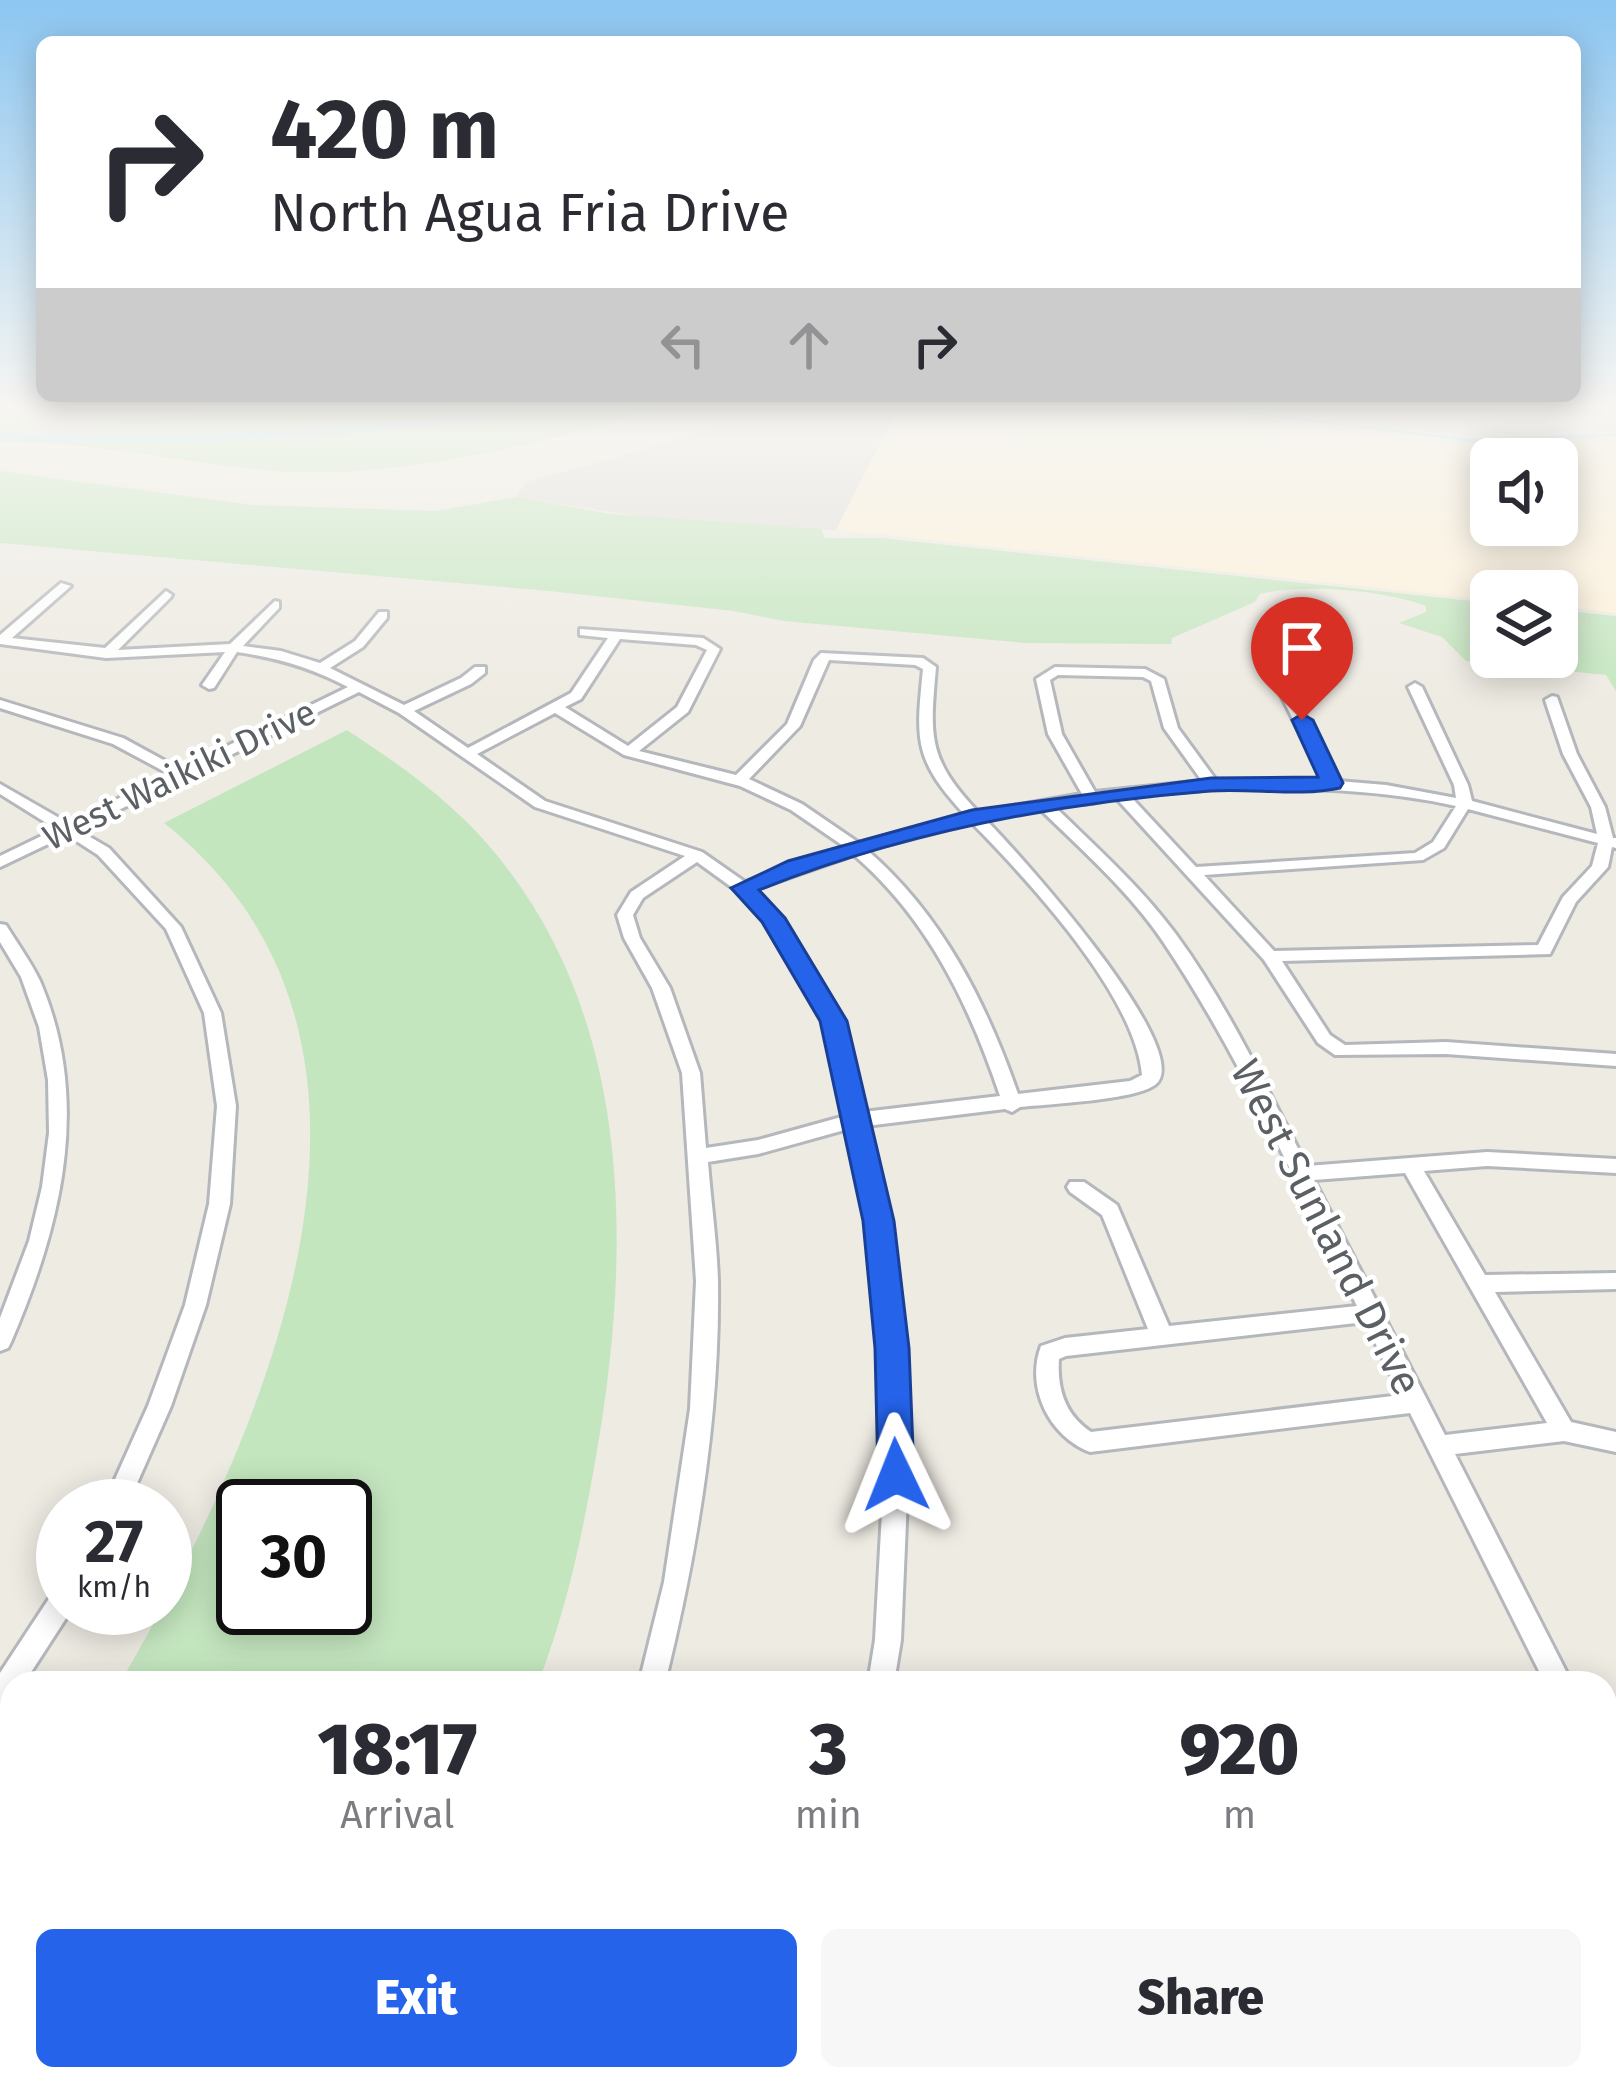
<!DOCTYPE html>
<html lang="en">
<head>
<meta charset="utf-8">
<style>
	body { margin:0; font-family:"Fira Sans",sans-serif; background:#f7f7f7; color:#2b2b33; height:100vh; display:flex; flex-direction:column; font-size:45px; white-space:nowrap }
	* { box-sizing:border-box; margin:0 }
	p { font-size:39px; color:#7c7c81 }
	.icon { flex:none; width:66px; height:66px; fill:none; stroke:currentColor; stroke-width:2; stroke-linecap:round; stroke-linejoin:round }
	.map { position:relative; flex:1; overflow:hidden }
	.side { position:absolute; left:0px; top:1671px; width:1617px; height:420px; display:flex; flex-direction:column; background:#fff; border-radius:36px 36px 0 0; box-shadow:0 6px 30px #0003 }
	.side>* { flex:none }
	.banner { position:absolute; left:36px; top:36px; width:1545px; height:366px; border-radius:18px; box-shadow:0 6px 30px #0003; background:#fff; color:#2b2b33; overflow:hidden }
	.controls { position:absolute; left:1470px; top:438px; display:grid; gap:24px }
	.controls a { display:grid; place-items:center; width:108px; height:108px; border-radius:18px; background:#fff; box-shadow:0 6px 30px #0003; font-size:60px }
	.speed { position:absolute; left:36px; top:1479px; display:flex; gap:24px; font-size:60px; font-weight:700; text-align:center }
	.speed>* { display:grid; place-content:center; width:156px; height:156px; border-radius:50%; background:#fff; box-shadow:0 6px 30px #0003; line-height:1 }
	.speed small { font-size:30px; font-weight:400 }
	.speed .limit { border:6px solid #111; border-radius:18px; background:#fff; color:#111 }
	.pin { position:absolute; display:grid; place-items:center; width:102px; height:102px; color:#fff; margin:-123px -51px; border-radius:50% 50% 50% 0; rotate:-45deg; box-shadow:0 0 12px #0007 }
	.pin .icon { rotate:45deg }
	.me { position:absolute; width:132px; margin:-66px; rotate:358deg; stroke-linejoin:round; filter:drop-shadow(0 0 9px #0008) }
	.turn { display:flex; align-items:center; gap:42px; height:252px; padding:0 36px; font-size:54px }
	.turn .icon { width:156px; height:156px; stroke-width:2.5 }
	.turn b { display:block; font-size:84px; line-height:102px }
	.lanes { display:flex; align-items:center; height:114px; padding:0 36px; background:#0003; justify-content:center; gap:60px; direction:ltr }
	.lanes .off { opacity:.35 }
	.eta { display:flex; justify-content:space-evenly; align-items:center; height:204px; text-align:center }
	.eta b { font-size:72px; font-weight:800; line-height:84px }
	.button { display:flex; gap:24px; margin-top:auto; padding:24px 36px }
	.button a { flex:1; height:138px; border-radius:18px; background:#2563eb; color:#fff; font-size:48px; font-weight:800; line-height:138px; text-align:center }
	.button a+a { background:#f7f7f7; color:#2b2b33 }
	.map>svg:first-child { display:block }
</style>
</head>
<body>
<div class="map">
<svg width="1616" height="2091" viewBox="0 0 1616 2091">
	<rect width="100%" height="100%" fill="#eeebe3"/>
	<path fill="#fef1d9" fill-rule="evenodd" d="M897,410h280l266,35 173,-4v172l-59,-7v-15h-66v9l-655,-70zM1491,459h66v66h-66z"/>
	<g fill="#dfddd8">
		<path d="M0,410h260l-190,16 -70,-3z"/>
		<path d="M759,410h138l-61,120 -175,-10 -145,-23 10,-15 104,-28z"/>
		<path d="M1250,410h366v20l-151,6z"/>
	</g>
	<g fill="#c4e6bf" fill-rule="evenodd">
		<path d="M260,410h393c-106,33 -248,67 -360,62 -98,-5 -195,-32 -293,-30v-19l70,3z"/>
		<path d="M0,471l253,34 183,6 80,-14 95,17 210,15 4,9h56l610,65v54h66v-47l59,6v75l-10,-16 -140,-14 -24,-24 -43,-14 27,-11v-6c-41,-16 -123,-23 -166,-12l-5,8 -83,36 -1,6 -146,-1 -241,-22 -51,-10 -184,-20 -549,-48z"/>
		<path d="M347,730c58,38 110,75 153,129 136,169 131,402 95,603 -13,75 -29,150 -57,221h-418c142,-245 323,-639 44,-860zM243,1506h102v102h-102z"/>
		<path d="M1616,1734v357h-667l3,-12h653v-344z"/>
		<path d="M12,1855v224h357l-6,12h-363v-220z"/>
	</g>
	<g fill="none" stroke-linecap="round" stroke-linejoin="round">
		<path stroke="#a3e1ff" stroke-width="3" d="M1229,410l238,30 149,-5"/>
		<path fill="#a3e1ff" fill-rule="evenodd" d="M494,410h27c-28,13 -69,13 -99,16 -140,17 -281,18 -422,13v-6c165,5 330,1 494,-23z"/>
		<defs>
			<g id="minor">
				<path d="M61,583l10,3 -59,52 93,10 61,-57 6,4 -2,3 -52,52 112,-6 45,-43 4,1v6l-36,38 38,5 39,12 35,-22 24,-29h8v6l-24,29 -33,21 74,37 57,-27 14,-11h10v6l-14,11 -57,27 54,37 103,-55 37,-55 -28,-3v-6l123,9 17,11 -32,63 -49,39 97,24 51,-51 27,-64 7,-7 102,5 13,9c-6,70 -9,91 42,145l104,-18 -34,-60 -12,-55 19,-12 90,2 19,10 14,49 38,52h107l-49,-99 7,-4 7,4 50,100 48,4 70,13 -2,-13 -46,-98 7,-4 7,4 46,98 4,16 125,33 -6,-27 -28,-53 -18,-54 7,-4 5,1 20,57 28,53 8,31h3v10l-4,-1 -4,20 -32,35 -26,52 -268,7 48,74 15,10 101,-3 170,12v12l-170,-12 -111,1 -17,-12 -54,-83 -148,-162 -24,5 -38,3c42,41 86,80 121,127 53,72 91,154 132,233l180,-14 129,7v14l-129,-7 -63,5 61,104 131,-2v16l-121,3 76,130 45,10v20l-52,-11 -109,13 117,229h-27l-135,-270 -320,39c-40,-15 -65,-64 -49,-106l24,-8 83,-9 -46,-114 -32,-23 -3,-5 3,-5h14l33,23 52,121 188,-20c-61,-122 -117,-250 -193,-363 -34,-51 -81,-92 -124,-134l-54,11c28,28 210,229 170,264 -18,16 -108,20 -136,23l-8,5 -7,-3 -139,17 22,95 15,127 5,127 -7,165 -7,43h-26l7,-43 9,-165 -3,-127 -13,-127 -20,-92 -90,25 -50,8c3,40 9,80 10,120 2,134 -21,271 -53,401h-26l25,-101 26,-173 6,-128 -14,-208 -30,-85 -28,-50 -7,-23 14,-23 54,-36 -150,-49 -136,-94 -40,-21 -281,138 31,18 72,79 40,86 15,93 -6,98 -24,101 -35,101 -44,100h-24l45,-100 37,-101 24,-101 8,-98 -13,-93 -38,-84 -68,-74 -31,-20 -67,32v-11l56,-27 -56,-35v-10l68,39 101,-49 -56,-30 -113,-36v-8l123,38 57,31 168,-82c-36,-19 -70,-29 -111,-35l-23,36 -5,1 -7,-4 23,-33 -119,6 -106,-14v-9zM620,639l76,6 11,5 -30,57 -49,39 -63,-39 16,-8zM829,660l86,5 8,4c-7,71 -10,90 42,146l-106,28 -57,-39 -53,-25 51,-53zM1058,675l85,2 8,4 13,47 38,53 -107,11 -33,-58 -12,-54zM555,713l69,42 116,31 51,24 54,37 -100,35 -43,-30 -157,-51 -68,-47zM1226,788c78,0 154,1 230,18l-23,36 -18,11 -219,14 -66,-71zM1468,809l130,34 -6,23 -29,31 -25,48 -264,6 -70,-76 219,-15 21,-12zM972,823c55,56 163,172 170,252l-12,6 -112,13c-32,-92 -76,-179 -151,-244zM854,855c74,64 115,149 146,241l-137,16 -21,-91 -64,-107 -25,-24zM697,862l40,29 28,30 59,100 21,95 -87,24 -52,8 -6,-75 -30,-85 -30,-50 -7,-23 10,-17zM1405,1173l142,250 -102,12 -131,-255zM1365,1322l36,73 -310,37c-26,-17 -34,-43 -32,-73l7,-3z"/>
				<path d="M0,924l6,1c11,18 25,37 34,56 52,121 21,245 -29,361l-3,6 -8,3v-33l29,-77 13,-54 7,-54 -1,-53 -9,-53 -18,-50 -21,-35z"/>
				<path d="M63,1588v20l9,1 -48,74h-12v19l-12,8v-37l54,-82z"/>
				<path d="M498,2079h32l-5,12h-32z"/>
				<path d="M783,2079h32l-4,12h-32z"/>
			</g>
		</defs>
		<use href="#minor" stroke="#b4b7bb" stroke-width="6"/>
		<use href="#minor" fill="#fff" fill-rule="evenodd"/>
	</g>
	<linearGradient id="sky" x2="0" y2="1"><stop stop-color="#8cc6f1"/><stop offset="0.58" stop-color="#f7f6f2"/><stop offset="1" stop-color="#f7f6f2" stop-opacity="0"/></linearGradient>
	<rect width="1616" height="703" fill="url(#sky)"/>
	<path fill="#2563eb" stroke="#184099" stroke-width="3" d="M1302,714l11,6 30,63 -3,5c-41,9 -87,0 -130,3 -152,12 -309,42 -451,99l26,28 62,103 47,200 15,127 5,127 -5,12 -13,4 -13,-4 -5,-12 -3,-127 -12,-127 -43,-200 -58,-99 -31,-34 57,-27 184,-51 239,-32 107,-1 -26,-57z"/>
	<g text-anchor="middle" stroke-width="9" stroke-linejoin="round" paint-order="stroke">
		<g font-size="36" fill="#5b6064" stroke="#fff">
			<text transform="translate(179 774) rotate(-26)" y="13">West Waikiki Drive</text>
		</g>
		<g font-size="42" fill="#5b6064" stroke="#fff">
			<text transform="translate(1327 1227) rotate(63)" y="15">West Sunland Drive</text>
		</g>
	</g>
</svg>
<div class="controls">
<a><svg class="icon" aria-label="sound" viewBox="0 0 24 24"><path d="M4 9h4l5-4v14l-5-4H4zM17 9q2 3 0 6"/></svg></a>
<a><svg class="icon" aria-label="layers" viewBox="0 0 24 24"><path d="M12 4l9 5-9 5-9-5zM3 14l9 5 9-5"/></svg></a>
</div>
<div class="speed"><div>27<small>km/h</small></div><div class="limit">30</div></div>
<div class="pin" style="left:1302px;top:720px;background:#d93025"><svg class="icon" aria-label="arrive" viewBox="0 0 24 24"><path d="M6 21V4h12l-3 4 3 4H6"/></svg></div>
<svg class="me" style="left:896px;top:1475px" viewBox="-20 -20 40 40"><path d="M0-17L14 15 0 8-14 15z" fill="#2563eb" stroke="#fff" stroke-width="4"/></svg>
<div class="banner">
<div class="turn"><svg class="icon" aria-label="right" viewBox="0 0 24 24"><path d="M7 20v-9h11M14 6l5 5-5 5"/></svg><div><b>420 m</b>North Agua Fria Drive</div></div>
<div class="lanes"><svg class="icon off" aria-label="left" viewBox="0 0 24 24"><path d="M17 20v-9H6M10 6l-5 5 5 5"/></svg><svg class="icon off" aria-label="ahead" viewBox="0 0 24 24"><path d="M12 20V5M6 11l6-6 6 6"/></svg><svg class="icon" aria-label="right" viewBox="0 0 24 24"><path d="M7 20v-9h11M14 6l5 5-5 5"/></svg></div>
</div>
<section class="side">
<div class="eta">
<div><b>18:17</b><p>Arrival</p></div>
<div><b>3</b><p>min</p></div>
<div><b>920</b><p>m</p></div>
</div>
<div class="button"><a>Exit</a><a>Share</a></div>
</section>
</div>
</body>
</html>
